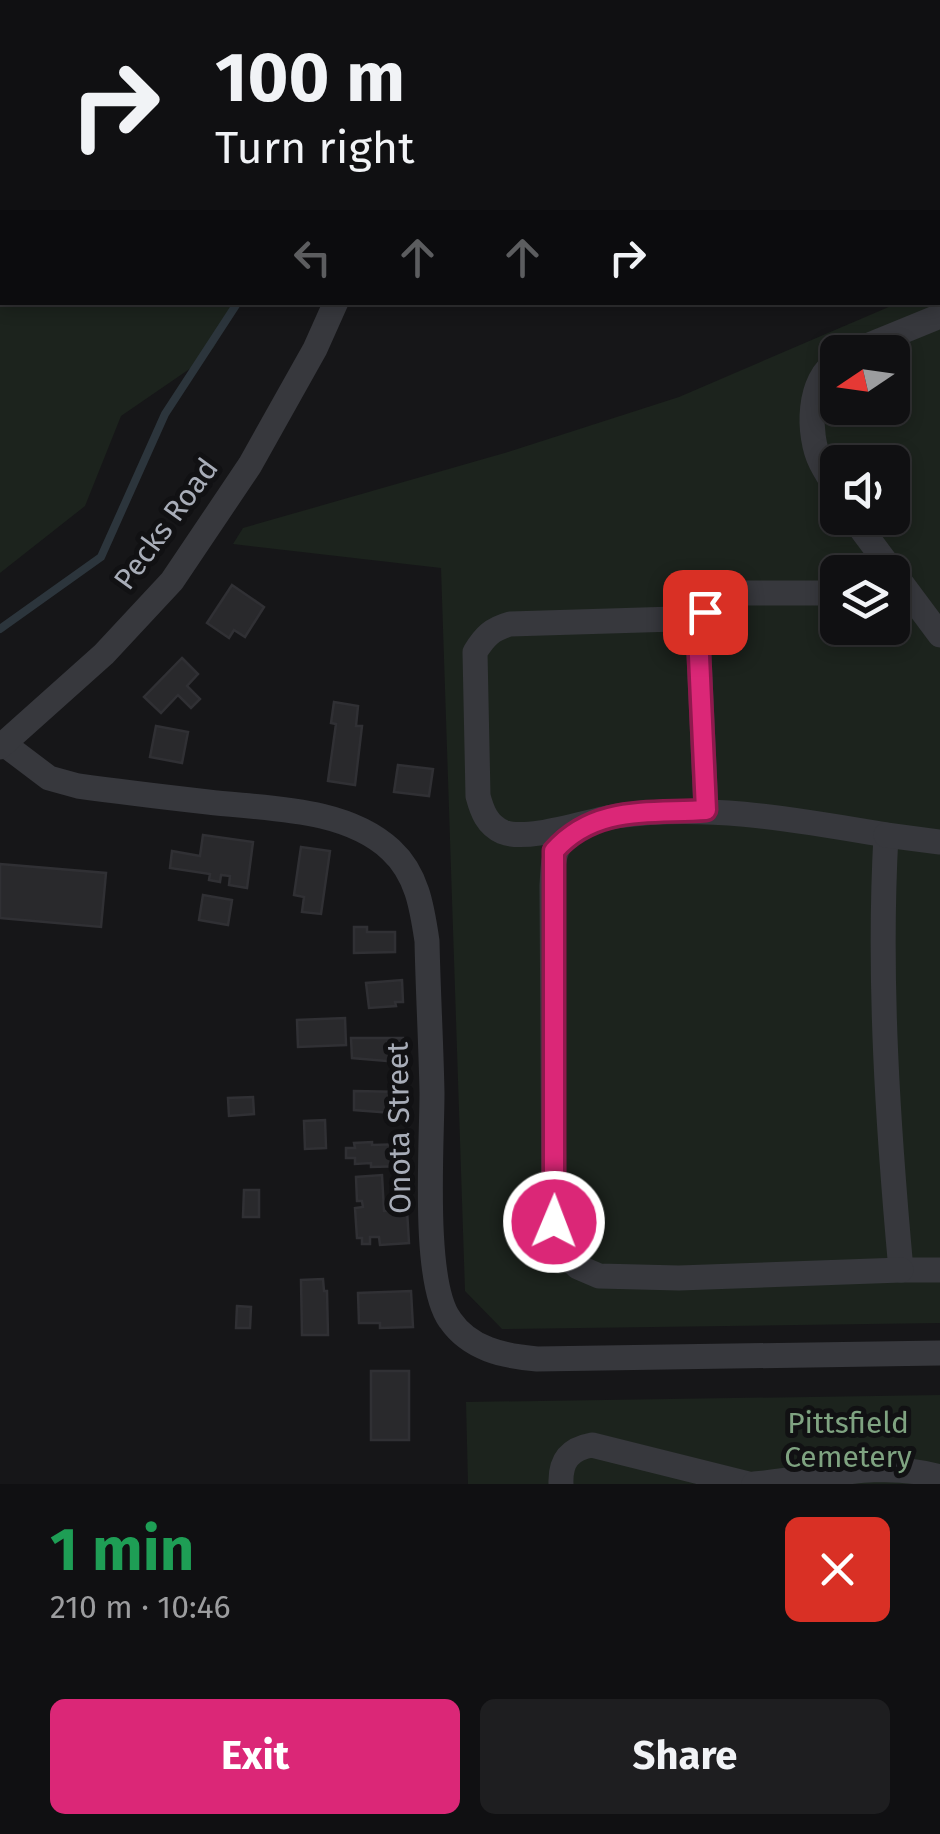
<!DOCTYPE html>
<html lang="en">
<head>
<meta charset="utf-8">
<style>
	body { margin:0; font-family:"Fira Sans",sans-serif; background:#1e1e20; color:#f1f3f6; height:100vh; display:flex; flex-direction:column; font-size:38px; white-space:nowrap }
	* { box-sizing:border-box; margin:0 }
	p { font-size:32px; color:#9c9d9f }
	.icon { flex:none; width:55px; height:55px; fill:none; stroke:currentColor; stroke-width:2; stroke-linecap:round; stroke-linejoin:round }
	.map { position:relative; height:1484px; overflow:hidden }
	.panel { display:flex; flex-direction:column; background:#101012; flex:1 }
	.panel>* { flex:none }
	.top-card { position:absolute; left:0px; top:0px; width:940px; height:305px; box-shadow:0 5px 15px #0003,0 0 0 2px #303032; background:#101012; color:#f1f3f6; overflow:hidden }
	.needle { width:65px; rotate:257deg }
	.tools { position:absolute; left:820px; top:335px; display:grid; gap:20px }
	.tools a { display:grid; place-items:center; width:90px; height:90px; border-radius:15px; background:#101012; box-shadow:0 5px 15px #0003,0 0 0 2px #303032; font-size:50px }
	.pin { position:absolute; display:grid; place-items:center; width:85px; height:85px; color:#fff; margin:-42px; border-radius:20px; box-shadow:0 5px 15px #0006 }
	.me { position:absolute; width:110px; margin:-55px; rotate:1deg; stroke-linejoin:round; filter:drop-shadow(0 0 8px #0008) }
	.turn { display:flex; align-items:center; gap:35px; height:210px; padding:0 50px; font-size:45px }
	.turn .icon { width:130px; height:130px; stroke-width:2.5 }
	.turn b { display:block; font-size:70px; line-height:85px }
	.lanes { display:flex; align-items:center; height:95px; padding:0 50px; background:#0003; justify-content:center; gap:50px; direction:ltr }
	.lanes .off { opacity:.35 }
	.round { display:grid; place-items:center; flex:none; width:105px; height:105px; border-radius:15px; background:#1e1e20 }
	.headline { display:flex; align-items:center; justify-content:space-between; height:170px; padding:0 50px }
	h1 { font-size:60px; font-weight:700; line-height:75px; color:#1e9e55 }
	.primary-button { display:flex; gap:20px; margin-top:auto; padding:20px 50px }
	.primary-button a { flex:1; height:115px; border-radius:15px; background:#db2777; color:#fff; font-size:40px; font-weight:700; line-height:115px; text-align:center }
	.primary-button a+a { background:#1e1e20; color:#f1f3f6 }
	.map>svg:first-child { display:block }
</style>
</head>
<body>
<div class="map">
<svg width="940" height="1484" viewBox="0 0 940 1484">
	<rect width="100%" height="100%" fill="#161618"/>
	<g fill="#1c231d" fill-rule="evenodd">
		<path d="M0,0h451l-449,2v300l234,1 -22,44 -10,12 -83,57 -36,90 -85,67z"/>
		<path d="M940,284v1039l-438,6 -37,-38 -24,-723 -208,-24 10,-16 265,-76 171,-55 219,-94 40,-1zM838,352h54v56h-54zM838,462h54v56h-54zM838,572h54v56h-54z"/>
		<path d="M940,1395v89h-472l-2,-82z"/>
	</g>
	<g fill="none" stroke-linecap="round" stroke-linejoin="round">
		<g stroke="#2c353c" stroke-width="8">
			<path d="M596,2l3,-2"/>
			<path d="M0,629l101,-72 64,-143 73,-112"/>
		</g>
	</g>
	<g fill="#29292c" stroke="#303034" stroke-width="2.5">
		<path d="M940,66v171h-2v-170z"/>
		<path d="M232,585l32,22 -19,30 -11,-7 -5,8 -22,-15z"/>
		<path d="M182,658l16,16 -11,12 13,13 -9,9 -13,-13 -17,18 -17,-16z"/>
		<path d="M334,702l24,4 -2,20h6l-7,59 -27,-4 8,-57 -5,-1z"/>
		<path d="M156,726l32,6 -6,31 -32,-6z"/>
		<path d="M398,765l35,4 -4,27 -35,-4z"/>
		<path d="M203,835l50,7 -6,46 -18,-3 1,-9 -9,-1 -1,7 -11,-2 1,-6 -40,-6 2,-17 28,5z"/>
		<path d="M301,847l29,4 -9,63 -19,-2 2,-15 -10,-2z"/>
		<path d="M0,864l106,9 -5,54 -101,-9z"/>
		<path d="M203,895l29,5 -4,25 -29,-5z"/>
		<path d="M354,927h13v5h28v20l-41,1z"/>
		<path d="M402,980l1,22h-8l1,4 -27,2 -3,-25z"/>
		<path d="M345,1018l1,27 -48,2 -1,-27z"/>
		<path d="M351,1038h52v19h-5v5l-46,-4z"/>
		<path d="M354,1091l51,1v22l-51,-4z"/>
		<path d="M253,1097l1,17 -25,2 -1,-18z"/>
		<path d="M325,1120l1,28 -21,1 -1,-28z"/>
		<path d="M372,1142v3l34,-1 1,22 -36,1v-4l-16,1v-6h-9v-10h9l-1,-5z"/>
		<path d="M382,1175l2,36 23,-1 2,33 -29,2 -1,-8h-9v7h-8v-6h-5l-2,-30 8,-1 -1,-6h-5l-1,-24z"/>
		<path d="M244,1190h15v27h-16z"/>
		<path d="M323,1279l1,12h3l1,44h-26l-1,-55z"/>
		<path d="M411,1291l2,36 -33,1v-5h-21l-1,-30z"/>
		<path d="M237,1306l14,1 -1,21h-14z"/>
		<rect x="371" y="1371" width="38" height="69"/>
	</g>
	<g fill="none" stroke-linecap="round" stroke-linejoin="round">
		<g stroke="#37383d" stroke-width="25">
			<path d="M5,0v2"/>
			<path d="M61,0l12,2"/>
			<path d="M314,2l1,-2"/>
			<path d="M478,2l1,-2"/>
			<path d="M0,32l2,-4"/>
			<path d="M0,215l2,1"/>
			<path d="M852,352l88,-36"/>
			<path d="M838,361c-31,17 -31,74 -17,102 5,10 11,19 17,28"/>
			<path d="M853,518l87,117"/>
			<path d="M698,633l7,-21 11,-14 25,-5h97"/>
			<path d="M4,744l45,34 29,8c43,6 86,11 130,16 58,7 137,5 183,48 26,24 31,57 36,91 1,50 4,101 5,152 0,51 -10,189 18,227 20,29 53,36 87,39l403,-6"/>
			<path d="M0,747l104,-93 68,-73 78,-116 65,-116 21,-47"/>
			<path d="M706,810l-8,-177 -9,-9 -14,-5 -165,5c-18,5 -25,12 -35,28l3,144c4,15 9,29 25,36 25,10 87,-12 114,-16 90,-13 180,4 269,19 -8,144 2,292 15,435h39"/>
			<path d="M585,824c-32,21 -31,26 -33,62l2,336 10,32 14,13 21,9 80,2 222,-8"/>
			<path d="M886,835l54,7"/>
			<path d="M561,1484c-1,-24 9,-35 31,-39l156,39"/>
			<path d="M754,1484c61,-5 126,-25 186,-7"/>
		</g>
	</g>
	<g fill="none" stroke-linecap="round" stroke-linejoin="round">
		<defs>
			<path id="route" d="M554,1222v-371c41,-46 95,-37 152,-41l-8,-176 7,-22"/>
		</defs>
		<use href="#route" stroke="#8e194d" stroke-width="25"/>
		<use href="#route" stroke="#db2777" stroke-width="18"/>
	</g>
	<g text-anchor="middle" stroke-width="10" stroke-linejoin="round" paint-order="stroke">
		<g font-size="30" fill="#a8adb8" stroke="#111113">
			<text transform="translate(166 524) rotate(-54)" y="10">Pecks Road</text>
			<text transform="translate(399 1128) rotate(-91)" y="10">Onota Street</text>
		</g>
		<g font-size="30" fill="#7fa381" stroke="#111113">
			<text x="848" y="1433">Pittsfield<tspan x="848" dy="34">Cemetery</tspan></text>
		</g>
	</g>
</svg>
<div class="tools">
<a><svg class="needle" viewBox="-14 -14 28 28"><path d="M0-13l5 13h-10z" fill="#e53935"/><path d="M0 13l5-13h-10z" fill="#9c9d9f"/></svg></a>
<a><svg class="icon" aria-label="sound" viewBox="0 0 24 24"><path d="M4 9h4l5-4v14l-5-4H4zM17 9q2 3 0 6"/></svg></a>
<a><svg class="icon" aria-label="layers" viewBox="0 0 24 24"><path d="M12 4l9 5-9 5-9-5zM3 14l9 5 9-5"/></svg></a>
</div>
<div class="pin" style="left:705px;top:612px;background:#d93025"><svg class="icon" aria-label="arrive" viewBox="0 0 24 24"><path d="M6 21V4h12l-3 4 3 4H6"/></svg></div>
<svg class="me" style="left:554px;top:1222px" viewBox="-20 -20 40 40"><circle r="17" fill="#db2777" stroke="#fff" stroke-width="3"/><path d="M0-11L8 9 0 5-8 9z" fill="#fff"/></svg>
<div class="top-card">
<div class="turn"><svg class="icon" aria-label="right" viewBox="0 0 24 24"><path d="M7 20v-9h11M14 6l5 5-5 5"/></svg><div><b>100 m</b>Turn right</div></div>
<div class="lanes"><svg class="icon off" aria-label="left" viewBox="0 0 24 24"><path d="M17 20v-9H6M10 6l-5 5 5 5"/></svg><svg class="icon off" aria-label="ahead" viewBox="0 0 24 24"><path d="M12 20V5M6 11l6-6 6 6"/></svg><svg class="icon off" aria-label="ahead" viewBox="0 0 24 24"><path d="M12 20V5M6 11l6-6 6 6"/></svg><svg class="icon" aria-label="right" viewBox="0 0 24 24"><path d="M7 20v-9h11M14 6l5 5-5 5"/></svg></div>
</div>
</div>
<section class="panel">
<div class="headline"><div><h1>1 min</h1><p>210 m · 10:46</p></div><a class="round" style="background:#d93025;color:#fff"><svg class="icon" aria-label="close" viewBox="0 0 24 24"><path d="M6 6l12 12M18 6L6 18"/></svg></a></div>
<div class="primary-button"><a>Exit</a><a>Share</a></div>
</section>
</body>
</html>
